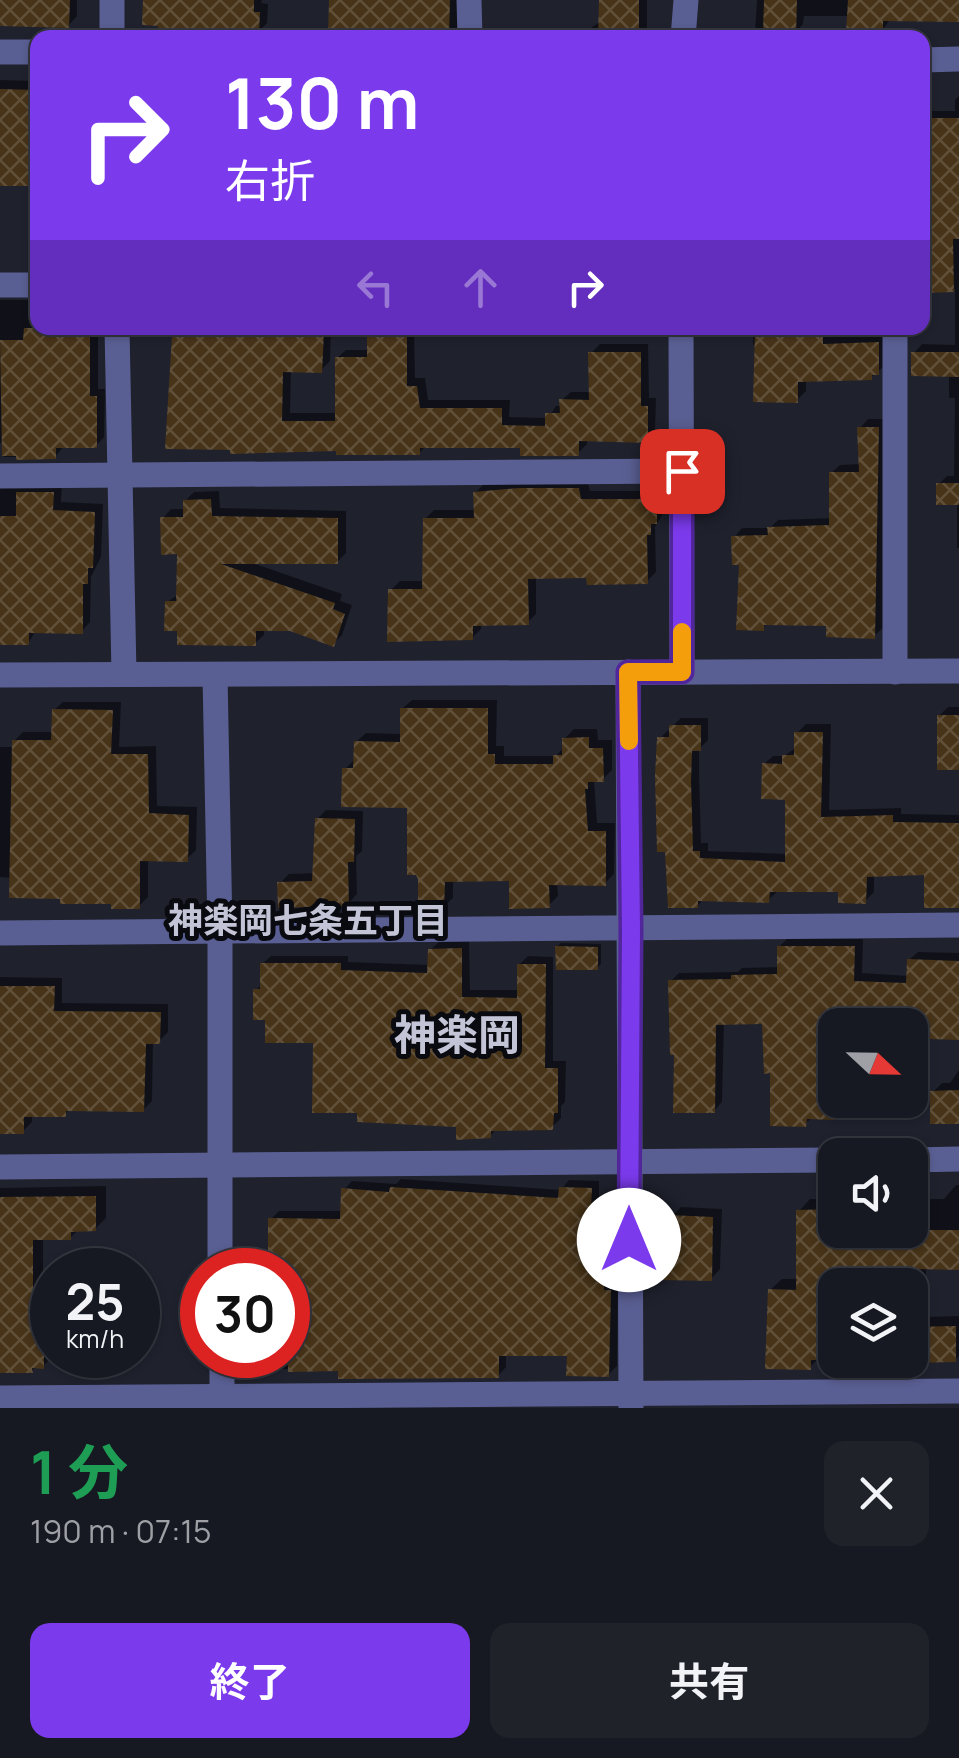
<!DOCTYPE html>
<html lang="ja">
<head>
<meta charset="utf-8">
<style>
	body { margin:0; font-family:Manrope,"Noto Sans JP",sans-serif; background:#20222a; color:#f1f3f6; height:100vh; display:flex; flex-direction:column; font-size:38px; white-space:nowrap }
	* { box-sizing:border-box; margin:0 }
	p { font-size:32px; color:#9ea0a5 }
	.icon { flex:none; width:55px; height:55px; fill:none; stroke:currentColor; stroke-width:2; stroke-linecap:round; stroke-linejoin:round }
	.map { position:relative; height:1408px; overflow:hidden }
	.side { display:flex; flex-direction:column; background:#171922; flex:1 }
	.side>* { flex:none }
	.banner { position:absolute; left:30px; top:30px; width:900px; height:305px; border-radius:20px; box-shadow:0 2px 8px #0004,0 0 0 2px #363840; background:#7c3aed; color:#fff; overflow:hidden }
	.needle { width:65px; rotate:112deg }
	.tools { position:absolute; left:818px; top:1008px; display:grid; gap:20px }
	.tools a { display:grid; place-items:center; width:110px; height:110px; border-radius:20px; background:#171922; box-shadow:0 2px 8px #0004,0 0 0 2px #363840; font-size:50px }
	.speed { position:absolute; left:30px; top:1248px; display:flex; gap:20px; font-size:50px; font-weight:700; text-align:center }
	.speed>* { display:grid; place-content:center; width:130px; height:130px; border-radius:50%; background:#171922; box-shadow:0 2px 8px #0004,0 0 0 2px #363840; line-height:1 }
	.speed small { font-size:25px; font-weight:400 }
	.speed .limit { border:15px solid #d22; background:#fff; color:#111 }
	.pin { position:absolute; display:grid; place-items:center; width:85px; height:85px; color:#fff; margin:-42px; border-radius:20px; box-shadow:0 5px 15px #0006 }
	.me { position:absolute; width:110px; margin:-55px; rotate:0deg; stroke-linejoin:round; filter:drop-shadow(0 0 8px #0008) }
	.turn { display:flex; align-items:center; gap:35px; height:210px; padding:0 30px; font-size:45px }
	.turn .icon { width:130px; height:130px; stroke-width:2.5 }
	.turn b { display:block; font-size:70px; line-height:85px }
	.lanes { display:flex; align-items:center; height:95px; padding:0 30px; background:#0003; justify-content:center; gap:50px; direction:ltr }
	.lanes .off { opacity:.35 }
	.round { display:grid; place-items:center; flex:none; width:105px; height:105px; border-radius:20px; background:#20222a }
	.headline { display:flex; align-items:center; justify-content:space-between; height:170px; padding:0 30px }
	h1 { font-size:60px; font-weight:700; line-height:75px; color:#1e9e55 }
	.primary-button { display:flex; gap:20px; margin-top:auto; padding:20px 30px }
	.primary-button a { flex:1; height:115px; border-radius:20px; background:#7c3aed; color:#fff; font-size:40px; font-weight:700; line-height:115px; text-align:center }
	.primary-button a+a { background:#20222a; color:#f1f3f6 }
	.map>svg:first-child { display:block }
</style>
</head>
<body>
<div class="map">
<svg width="959" height="1408" viewBox="0 0 959 1408">
	<defs>
		<pattern id="building-cross-hatch" width="8" height="8" patternUnits="userSpaceOnUse" patternTransform="scale(2.5)"><rect width="8" height="8" fill="#473318"/><path d="M0 0l8 8M0 8l8-8" fill="none" stroke="#605039"/></pattern>
	</defs>
	<rect width="100%" height="100%" fill="#1f212d"/>
	<g fill="#0007">
		<path d="M0,0h77v16l-9,10 -68,-3z"/>
		<path d="M145,0h117l-1,3 7,1 -1,19 -9,9 -24,-1v7h-62l1,-7z"/>
		<path d="M332,0h131l-3,26 -12,12z"/>
		<path d="M602,0h45v38h-59v-8l13,-9z"/>
		<path d="M757,0h202v19l-68,-1 -9,13 -33,-15h-45l-1,8 -8,9 -40,-2z"/>
		<path d="M0,80l38,1v103h-38z"/>
		<path d="M959,96v452h-2v-46l-18,-18 8,-8h7l1,-78h-6v-24l-35,-21 8,-9 33,1v-56l-33,1v-179h33v-11z"/>
		<path d="M0,300h38v28h60v61h7l-1,48 -8,9h-32l-9,11h-51l1,-14h-5z"/>
		<path d="M183,328h148l-1,33 -9,9h-30l-1,43h48l-1,-55 9,-8h24v-22h44l1,50h10l3,22h82l-1,17 39,1 8,-12h6v-6l9,-8h20v-39l9,-9h48l1,54h7l-1,34 -8,8 -60,-1v5l-9,9 -56,-7h-96l-7,7 -146,-4 -98,-112z"/>
		<path d="M753,328h78v9l56,-3v30l-16,13 -65,2v12l-9,9 -40,-55h-4z"/>
		<path d="M868,419h18l-3,209 -9,8 -46,-12 -60,-1 -5,5 -29,-91 8,-9h28l8,-8 54,-2 -1,-45 9,-8 21,-1 -1,-36z"/>
		<path d="M587,480l3,11h75l-1,21 -9,15 1,45 -9,9 -58,-6 -53,1v38l-9,9h-46v6l-9,9 -81,-48 9,-9h25v-62l9,-9h42l-1,-17 9,-9z"/>
		<path d="M62,484l-1,18 42,2 -2,53 -10,20 -1,45 -8,9h-46l-8,12h-28v-158z"/>
		<path d="M219,491l1,17 126,3v42l-9,9h-87l92,32 -2,7 12,4 -10,30 -9,9 -42,-15h-27v6l-9,8 -76,-14 -12,-27 12,-8 1,-42 -17,-34 8,-9h14v-8l9,-9z"/>
		<path d="M412,700h85l-1,46h8v10h52l8,-9v-8l10,-10h23l1,11h14v30l-9,9 -9,1 3,43h18l-1,51 -9,9h-48l1,13 -10,10 -37,-28 -58,2v18l-10,9 -22,-29 -11,-72 -65,-37 9,-9 2,-18 10,-9 36,1v-25z"/>
		<path d="M63,702h58l-2,45 37,-1 1,60 40,1 -1,43 -9,9 -39,-1v39l-9,9 -76,-10 -52,-18 -11,-1v-130h14v-6l9,-9h31v-22z"/>
		<path d="M948,707h11v61l-20,-52z"/>
		<path d="M681,718h27v22l-9,9v22l2,72h7v8l80,3v-57l-24,-33 9,-8h11l13,-9v-14l9,-9h25l-2,86 72,-2v6l58,1v91l-32,-33 -53,1v18l-9,9 -24,-11 -64,2 -9,8 -64,-1 -7,7 -37,-168z"/>
		<path d="M326,810l37,1 -1,40 -6,5 1,38 -9,10 -68,-21 9,-9 26,-1 2,-54z"/>
		<path d="M788,938l75,1 -1,34 47,3v-16l9,-8 41,1v85l-49,-2v-11h-75v75h69l-8,8 -47,-1 -8,10h-28l-8,7 -32,-53 -9,-50 -40,1 -2,80 -8,9 -37,-59 -6,-71 8,-8 59,-1 4,-4 37,-1v-20z"/>
		<path d="M469,941l1,49h49v-25l9,-9 25,1v104h13l-1,41 -4,4v12l-9,9 -55,1 -7,8 -32,-12 -98,-13 -45,-70 -48,-23 -11,-28 6,-6v-20l9,-8h77v6l82,3v-15l9,-8z"/>
		<path d="M561,943l40,1v20l-4,4 -40,-21z"/>
		<path d="M0,977l62,1v25l106,1v28l-9,9h-6l-1,60 -9,9 -72,-2 -6,6h-33v8l-9,9 -23,1z"/>
		<path d="M959,1070v51l-26,-29 9,-9h8z"/>
		<path d="M401,1179l160,11 8,-10 30,1v20h6v21h6l1,60h6l-1,84 -9,9 -38,-21h-64v13l-8,9 -158,-7h-77v-14h25v-85h-16l-1,-51 8,-8h64l1,-21 8,-9 44,3z"/>
		<path d="M956,1185h3v82h-33v50l33,-1v40l-4,4h-30l-10,10h-27v-10h22v-75h-75v68l-4,5 -11,-1 -10,10 -40,-77 12,-11h17v-68l11,-12h25v31h75v-31h34z"/>
		<path d="M106,1186v32l-11,11h-16l-9,9h-27v44h9l2,73 -11,11h-7l-4,5h-32v-183z"/>
		<path d="M681,1207l41,2 -2,60 -9,10 -49,-27 9,-8 1,-28z"/>
	</g>
	<g fill="url(#building-cross-hatch)">
		<path d="M0,0h70l-1,28 -69,-2z"/>
		<path d="M143,0h111v12h6l-1,23 -61,-3 -1,6h-27v-4l-12,-1v-7l-16,-1z"/>
		<path d="M329,0h121l-1,38h-121z"/>
		<path d="M599,0h40v38h-41z"/>
		<path d="M764,0h33l-1,35 -33,-2z"/>
		<path d="M848,0h111v22l-76,-1v13l-37,-1z"/>
		<path d="M0,89l38,1v96h-38z"/>
		<path d="M922,118h37v121h-6l1,53 -32,1z"/>
		<path d="M24,328h66v68h7v52h-41v11l-40,1v-4h-14l-2,-116h23z"/>
		<path d="M237,328l87,4 -2,41 -39,-1 -1,49h53v-64h32v-29h40v58h10l3,22h82v17l43,1v-13h15l-1,-14 30,1 -1,-48h53v54h7v37l-69,-2v15h-59v-8h-100v7h-84v-4l-106,3v-4l-65,-1 7,-113h21v-7l43,2z"/>
		<path d="M755,328h68v16l56,-2v33h-7v5l-74,2v21l-45,-1z"/>
		<path d="M911,352h48v25l-48,-1z"/>
		<path d="M857,427h22l-4,212 -49,-2v-11l-62,-1v6l-28,-1 3,-65h-7l-1,-29 37,-1 -1,-8 62,-2v-53h30z"/>
		<rect x="936" y="483" width="23" height="22"/>
		<path d="M519,488h60l2,11h76v25h-6v11h-4l1,49 -61,1 -1,-7 -58,1 1,46 -56,1v14l-86,2 1,-53h34l1,-71h51l-1,-26z"/>
		<path d="M16,492h38l-1,18 42,2 -2,56h-5v16h-5v50l-54,-1v12h-29v-129h16z"/>
		<path d="M211,499l1,17 126,2v46h-117l114,39 -2,6 12,5 -11,33 -44,-16h-34v15l-79,-1v-14h-13l1,-30h11l1,-47 -16,1 -1,-38h23v-17z"/>
		<path d="M400,708h88v46h7v10h58v-9h9v-17l27,-1v11h14l1,34h-16v7h-3l3,42h18v55l-57,-1 1,23 -41,1v-28l-64,1 -1,28h-26v-31l-2,-4h-9v-67l-66,-1 1,-39h11l1,-27 46,1z"/>
		<path d="M52,709l61,1 -2,44h37l1,59 40,2 -1,47 -48,-1v48h-29v-5h-51v-5l-51,-1 3,-158h39z"/>
		<rect x="937" y="715" width="22" height="55"/>
		<path d="M669,725h32v26h-9l-1,31 2,69h7v7l85,4v-62l-24,-1 1,-36 20,1v-9h12v-23h29l-2,85 72,-2v7l66,1v85h-35v-33l-57,2 -1,27 -28,-1v-11h-68l-1,11 -71,-2v7h-30l-3,-56h-8l-2,-76 2,-39h12z"/>
		<path d="M315,818l40,1 -1,43h-6l1,44 -71,2 -1,-26 35,-1z"/>
		<path d="M555,946l43,1v23h-42z"/>
		<path d="M777,946h78l-1,35 52,2 1,-24 52,2v79l-29,-1v-14h-95v95l-28,-1 -1,8 -36,-1v-53l-6,1 -2,-50 -46,1 -1,88h-42l1,-58h-4l-2,-75 63,-1v-4l46,-1z"/>
		<path d="M462,948v49l55,1v-34h29l-1,104h13v45h-4l-1,17 -62,1v7l-35,2v-13l-99,-5v-9h-45l1,-70h-48v-23h-12v-31h7v-26h81v7l86,3 1,-24z"/>
		<path d="M0,986h55l-1,25 107,1 -1,32h-14l-2,68 -78,-1v6h-42v17h-24z"/>
		<path d="M959,1090v34h-29v-33z"/>
		<path d="M390,1187l168,11 1,-11 33,1 -1,20h6v22h7v60h7l-2,87 -43,-1 1,-20h-68v22l-161,1v-8l-50,1v-102h-17l-3,-3v-49l72,1 1,-31 48,4z"/>
		<path d="M96,1196v35l-25,1v8h-38v52h17l1,31h-7v46l-12,-1 1,5h-33v-176z"/>
		<path d="M835,1209v21h124v40l-43,-1v16h-83l-1,75h-21v10l-46,-1 3,-80 28,1v-80z"/>
		<path d="M669,1215l44,2 -1,64 -53,-1 1,-29h8z"/>
		<path d="M956,1326v36l-46,1v-36z"/>
	</g>
	<g fill="none" stroke-linecap="round" stroke-linejoin="round">
		<g stroke="#5a5f93" stroke-width="25">
			<path d="M469,0l1,38"/>
			<path d="M112,38v-38"/>
			<path d="M683,38l3,-38"/>
			<path d="M0,52h38"/>
			<path d="M922,60l37,-1"/>
			<path d="M0,285h38"/>
			<path d="M117,328l7,346"/>
			<path d="M681,328l1,344"/>
			<path d="M0,476l682,-5"/>
			<path d="M628,672l3,736"/>
			<path d="M895,672v-344"/>
			<path d="M0,675l959,-4"/>
			<path d="M215,675l5,255v340"/>
			<path d="M0,933l959,-8"/>
			<path d="M910,1160l49,-1"/>
			<path d="M0,1167l835,-7"/>
			<path d="M222,1355v53"/>
			<path d="M0,1398l959,-7"/>
		</g>
	</g>
	<g fill="none" stroke-linecap="round" stroke-linejoin="round">
		<defs>
			<path id="route" d="M629,1240l2,-310 -3,-258h54v-201"/>
		</defs>
		<use href="#route" stroke="#51269a" stroke-width="25"/>
		<use href="#route" stroke="#7c3aed" stroke-width="18"/>
		<path stroke="#f59e0b" stroke-width="18" d="M629,741l-1,-69h54v-40"/>
	</g>
	<g text-anchor="middle" stroke-width="10" stroke-linejoin="round" paint-order="stroke">
		<g font-size="35" font-weight="bold" fill="#c3c5d6" stroke="#0a0b10">
			<text x="308" y="933">神楽岡七条五丁目</text>
		</g>
		<g font-size="42" font-weight="bold" fill="#c3c5d6" stroke="#0a0b10">
			<text x="457" y="1050">神楽岡</text>
		</g>
	</g>
</svg>
<div class="tools">
<a><svg class="needle" viewBox="-14 -14 28 28"><path d="M0-13l5 13h-10z" fill="#e53935"/><path d="M0 13l5-13h-10z" fill="#9ea0a5"/></svg></a>
<a><svg class="icon" aria-label="sound" viewBox="0 0 24 24"><path d="M4 9h4l5-4v14l-5-4H4zM17 9q2 3 0 6"/></svg></a>
<a><svg class="icon" aria-label="layers" viewBox="0 0 24 24"><path d="M12 4l9 5-9 5-9-5zM3 14l9 5 9-5"/></svg></a>
</div>
<div class="speed"><div>25<small>km/h</small></div><div class="limit">30</div></div>
<div class="pin" style="left:682px;top:471px;background:#d93025"><svg class="icon" aria-label="arrive" viewBox="0 0 24 24"><path d="M6 21V4h12l-3 4 3 4H6"/></svg></div>
<svg class="me" style="left:629px;top:1240px" viewBox="-20 -20 40 40"><circle r="19" fill="#fff"/><path d="M0-13L10 11 0 6-10 11z" fill="#7c3aed"/></svg>
<div class="banner">
<div class="turn"><svg class="icon" aria-label="right" viewBox="0 0 24 24"><path d="M7 20v-9h11M14 6l5 5-5 5"/></svg><div><b>130 m</b>右折</div></div>
<div class="lanes"><svg class="icon off" aria-label="left" viewBox="0 0 24 24"><path d="M17 20v-9H6M10 6l-5 5 5 5"/></svg><svg class="icon off" aria-label="ahead" viewBox="0 0 24 24"><path d="M12 20V5M6 11l6-6 6 6"/></svg><svg class="icon" aria-label="right" viewBox="0 0 24 24"><path d="M7 20v-9h11M14 6l5 5-5 5"/></svg></div>
</div>
</div>
<section class="side">
<div class="headline"><div><h1>1 分</h1><p>190 m · 07:15</p></div><a class="round"><svg class="icon" aria-label="close" viewBox="0 0 24 24"><path d="M6 6l12 12M18 6L6 18"/></svg></a></div>
<div class="primary-button"><a>終了</a><a>共有</a></div>
</section>
</body>
</html>
